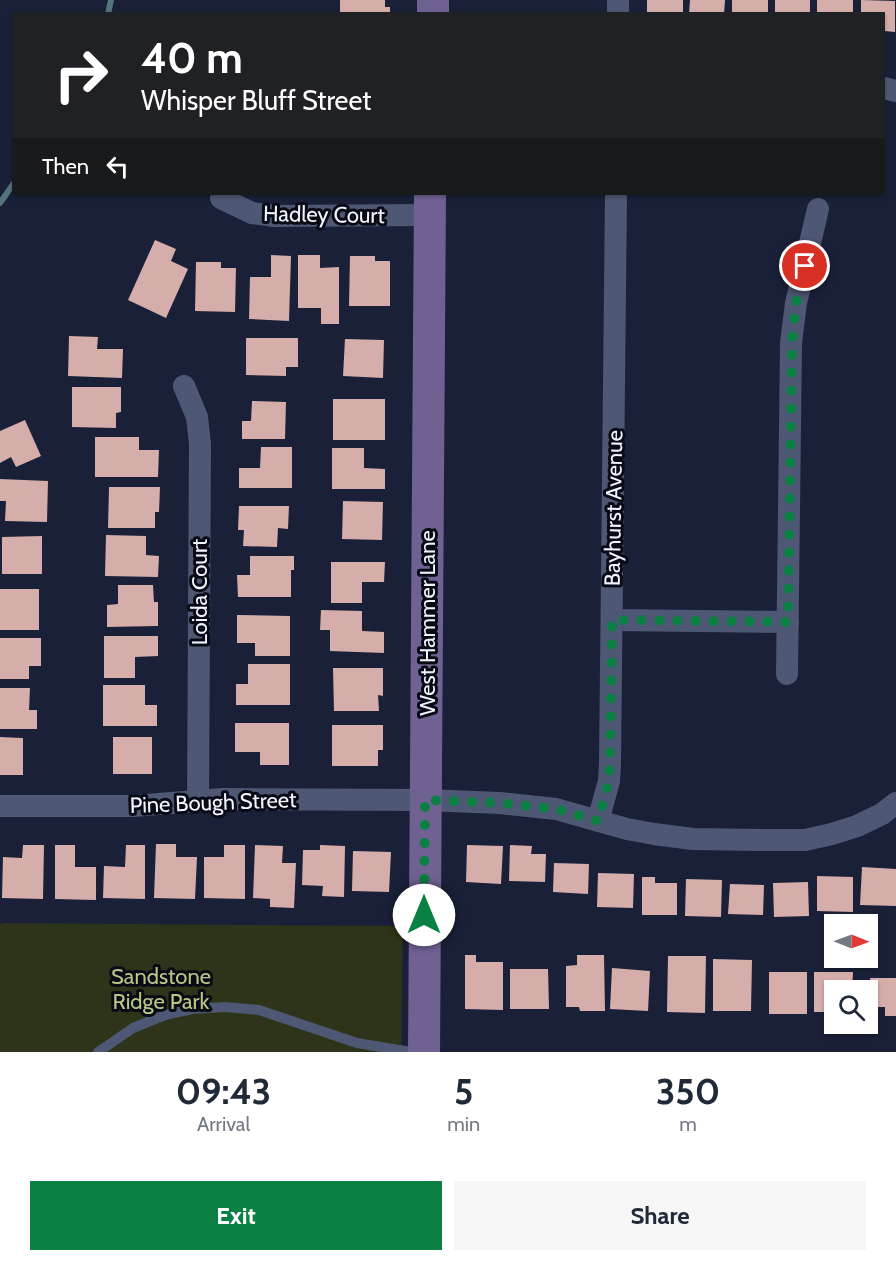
<!DOCTYPE html>
<html lang="en">
<head>
<meta charset="utf-8">
<style>
	body { margin:0; font-family:Cabin,sans-serif; background:#f6f6f7; color:#1f2937; height:100vh; display:flex; flex-direction:column; font-size:22px; white-space:nowrap }
	* { box-sizing:border-box; margin:0 }
	p { font-size:20px; color:#747a83 }
	.icon { flex:none; width:33px; height:33px; fill:none; stroke:currentColor; stroke-width:2; stroke-linecap:round; stroke-linejoin:round }
	.map { position:relative; height:1052px; overflow:hidden }
	.details { display:flex; flex-direction:column; background:#fff; flex:1 }
	.details>* { flex:none }
	.hud { position:absolute; left:12px; top:12px; width:873px; height:183px; border-radius:0px; box-shadow:0 2px 4px #0004; background:#202124; color:#fff; overflow:hidden }
	.needle { width:39px; rotate:91deg }
	.controls { position:absolute; left:824px; top:914px; display:grid; gap:12px }
	.controls a { display:grid; place-items:center; width:54px; height:54px; border-radius:0px; background:#fff; box-shadow:0 2px 4px #0004; font-size:30px }
	.pin { position:absolute; display:grid; place-items:center; width:51px; height:51px; color:#fff; margin:-26px; border:3px solid #fff; border-radius:50%; box-shadow:0 2px 6px #0007 }
	.me { position:absolute; width:66px; margin:-33px; rotate:0deg; stroke-linejoin:round; filter:drop-shadow(0 0 4px #0008) }
	.turn { display:flex; align-items:center; gap:21px; height:126px; padding:0 30px; font-size:27px }
	.turn .icon { width:78px; height:78px; stroke-width:2.5 }
	.turn b { display:block; font-size:42px; line-height:51px }
	.then { display:flex; align-items:center; height:57px; padding:0 30px; background:#0003; gap:12px; font-size:22px }
	.eta { display:flex; justify-content:space-evenly; align-items:center; height:102px; text-align:center }
	.eta b { font-size:36px; font-weight:800; line-height:42px }
	.cta { display:flex; gap:12px; margin-top:auto; padding:12px 30px }
	.cta a { flex:1; height:69px; border-radius:0px; background:#0b8043; color:#fff; font-size:24px; font-weight:800; line-height:69px; text-align:center }
	.cta a+a { background:#f6f6f7; color:#1f2937 }
	.map>svg:first-child { display:block }
</style>
</head>
<body>
<div class="map">
<svg width="896" height="1052" viewBox="0 0 896 1052">
	<rect width="100%" height="100%" fill="#1a2038"/>
	<path fill="#2e3419" d="M2,923l401,3 -2,126h-401v-127z"/>
	<g fill="none" stroke-linecap="round" stroke-linejoin="round">
		<g stroke="#52747a" stroke-width="6">
			<path d="M108,14l3,-14"/>
			<path d="M0,203l14,-20"/>
		</g>
	</g>
	<g fill="#d5adaa">
		<path d="M340,0h45v7h5v7h-50z"/>
		<rect x="647" y="0" width="36" height="14"/>
		<path d="M690,0h35l-1,14h-35z"/>
		<rect x="732" y="0" width="36" height="14"/>
		<rect x="775" y="0" width="35" height="14"/>
		<rect x="817" y="0" width="36" height="14"/>
		<path d="M861,0l34,1v31l-11,-1v-17h-23z"/>
		<path d="M155,240l21,9 -5,12 17,8 -22,49 -38,-18z"/>
		<path d="M271,255l20,1 -2,65 -40,-2 1,-42h21z"/>
		<path d="M298,255h22v13l19,-1v57h-18v-16h-23z"/>
		<path d="M350,256h25v5h15v45h-41z"/>
		<path d="M196,262h25v6h15l-1,44 -40,-1z"/>
		<path d="M69,336l29,1 -1,12h26l-1,29 -54,-2z"/>
		<path d="M246,338h52v29h-12v9l-40,-1z"/>
		<path d="M345,339l39,1 -1,38 -40,-2z"/>
		<path d="M72,387h49v25l-5,1v15l-44,-1z"/>
		<rect x="333" y="399" width="52" height="41"/>
		<path d="M252,401l34,1 -1,37h-43v-18h9z"/>
		<path d="M25,420l16,36 -25,11 -5,-10 -11,6v-32z"/>
		<path d="M95,437h44v13h20l-1,27h-63z"/>
		<path d="M261,447h31v41h-53v-20h21z"/>
		<path d="M332,448h32v20l21,1v20h-53z"/>
		<path d="M0,479l48,2 -1,41 -42,-1 1,-20h-6z"/>
		<path d="M109,487h51l-1,25h-4v16h-47z"/>
		<path d="M343,501l40,1 -1,38 -40,-1z"/>
		<path d="M239,506h50l-1,23 -10,-1 -1,19 -34,-1 1,-16h-6z"/>
		<path d="M106,535l40,1v19l13,1 -1,21 -53,-1z"/>
		<path d="M42,536v38h-40v-37z"/>
		<path d="M250,556h44v14h-3v27h-53l-1,-22h13z"/>
		<path d="M331,562h54l-1,20h-22v21h-31z"/>
		<path d="M118,585h35l1,17h4v24l-51,1v-22l11,-1z"/>
		<rect x="0" y="589" width="39" height="41"/>
		<path d="M321,610l41,1v20l22,1v21l-54,-2v-21h-10z"/>
		<path d="M237,615l53,1v40h-35v-13h-18z"/>
		<path d="M104,636h54v20l-23,1v21h-31z"/>
		<path d="M0,638h41v28h-12v13h-29z"/>
		<path d="M248,664h42v41h-54v-21h12z"/>
		<path d="M333,668h50v28l-5,-1 1,16h-45z"/>
		<path d="M103,685h42v20h12v21h-54z"/>
		<path d="M0,688h30l-1,22h8v19h-37z"/>
		<path d="M235,723h54v42h-29v-13h-25z"/>
		<path d="M332,725h51v25h-5v16h-46z"/>
		<path d="M0,737l23,1v37h-23z"/>
		<rect x="113" y="737" width="39" height="37"/>
		<path d="M156,844h20v13h21l-2,42 -41,-1z"/>
		<path d="M23,845h21l-1,54 -41,-1 1,-41 19,1z"/>
		<path d="M55,845h20v22h21v33l-41,-1z"/>
		<path d="M126,845h19v54l-42,-1 1,-32 21,1z"/>
		<path d="M224,845h21v54l-41,-1v-41h20z"/>
		<path d="M255,845l28,1 -1,17h14l-2,45 -24,-1v-8l-17,-1z"/>
		<path d="M320,845l25,1 -1,51 -22,-1 1,-10 -21,-1 1,-35h17z"/>
		<path d="M467,845l36,1 -2,38 -35,-2z"/>
		<path d="M510,845l22,1 -1,8h15l-1,28 -36,-1z"/>
		<path d="M353,851l38,1 -2,40 -37,-1z"/>
		<path d="M554,863l35,1 -1,30 -35,-2z"/>
		<path d="M862,867l34,2v37l-36,-1z"/>
		<path d="M598,873l36,1 -1,34 -36,-1z"/>
		<path d="M817,876l36,1v35l-36,-1z"/>
		<path d="M642,877h13v6h22v32h-35z"/>
		<path d="M686,879l36,1 -1,37 -36,-1z"/>
		<path d="M808,882l1,34 -35,1 -1,-34z"/>
		<path d="M730,884l34,1 -1,30 -35,-1z"/>
		<path d="M465,955h11v7h27v48l-38,-1z"/>
		<path d="M577,955h27l1,56h-25l-1,-4h-13v-41l11,-1z"/>
		<path d="M668,956h38l-1,57 -38,-1z"/>
		<path d="M713,959l39,1 -1,51h-38z"/>
		<path d="M612,968l38,3 -2,40 -38,-2z"/>
		<path d="M510,969h38l1,40h-39z"/>
		<rect x="769" y="972" width="38" height="42"/>
		<path d="M814,972h39l-1,18h-18v22h-20z"/>
		<path d="M870,978h26v38h-11v-9h-15z"/>
	</g>
	<g fill="none" stroke-linecap="round" stroke-linejoin="round">
		<path stroke="#4e5773" stroke-width="10" d="M98,1052l35,-24 32,-13 27,-6 33,-2 34,3 98,33 54,9"/>
		<g stroke="#4e5773" stroke-width="22">
			<path d="M618,14v-14"/>
			<path d="M884,88l12,3"/>
			<path d="M221,198l31,15 22,3 156,-1"/>
			<path d="M184,386l13,31 3,27 -2,357"/>
			<path d="M612,620l176,2"/>
			<path d="M787,674l4,-331 5,-40 22,-94"/>
			<path d="M0,806h133l90,-7 202,1 75,3 56,6 71,20 27,5 39,5 68,1h44l27,-6 25,-8 25,-12 14,-11"/>
			<path d="M598,821l11,-40 1,-17 6,-570"/>
		</g>
		<g stroke="#706193" stroke-width="32">
			<path d="M433,14v-14"/>
			<path d="M424,1052l6,-858"/>
		</g>
	</g>
	<g fill="none" stroke-linecap="round" stroke-linejoin="round">
		<path stroke="#0b8043" stroke-width="10" stroke-dasharray="0 18" d="M424,915l1,-115 75,3 56,6 42,12 11,-40 1,-17 2,-144 176,2 4,-279 4,-40 9,-37"/>
	</g>
	<g text-anchor="middle" stroke-width="6" stroke-linejoin="round" paint-order="stroke">
		<g font-size="22" fill="#f0f4fe" stroke="#080a15">
			<text transform="translate(324 214) rotate(1)" y="8">Hadley Court</text>
			<text transform="translate(613 508) rotate(-89)" y="8">Bayhurst Avenue</text>
			<text transform="translate(199 592) rotate(-90)" y="8">Loida Court</text>
			<text transform="translate(427 623) rotate(-90)" y="8">West Hammer Lane</text>
			<text transform="translate(213 802) rotate(-2)" y="8">Pine Bough Street</text>
		</g>
		<g font-size="22" fill="#b7c784" stroke="#080a15">
			<text x="161" y="984">Sandstone<tspan x="161" dy="25">Ridge Park</tspan></text>
		</g>
	</g>
</svg>
<div class="controls">
<a><svg class="needle" viewBox="-14 -14 28 28"><path d="M0-13l5 13h-10z" fill="#e53935"/><path d="M0 13l5-13h-10z" fill="#747a83"/></svg></a>
<a><svg class="icon" aria-label="search" viewBox="0 0 24 24"><circle cx="10" cy="10" r="6"/><path d="M15 15l6 6"/></svg></a>
</div>
<div class="pin" style="left:805px;top:266px;background:#d93025"><svg class="icon" aria-label="arrive" viewBox="0 0 24 24"><path d="M6 21V4h12l-3 4 3 4H6"/></svg></div>
<svg class="me" style="left:424px;top:915px" viewBox="-20 -20 40 40"><circle r="19" fill="#fff"/><path d="M0-13L10 11 0 6-10 11z" fill="#0b8043"/></svg>
<div class="hud">
<div class="turn"><svg class="icon" aria-label="right" viewBox="0 0 24 24"><path d="M7 20v-9h11M14 6l5 5-5 5"/></svg><div><b>40 m</b>Whisper Bluff Street</div></div>
<div class="then">Then<svg class="icon" aria-label="left" viewBox="0 0 24 24"><path d="M17 20v-9H6M10 6l-5 5 5 5"/></svg></div>
</div>
</div>
<section class="details">
<div class="eta">
<div><b>09:43</b><p>Arrival</p></div>
<div><b>5</b><p>min</p></div>
<div><b>350</b><p>m</p></div>
</div>
<div class="cta"><a>Exit</a><a>Share</a></div>
</section>
</body>
</html>
